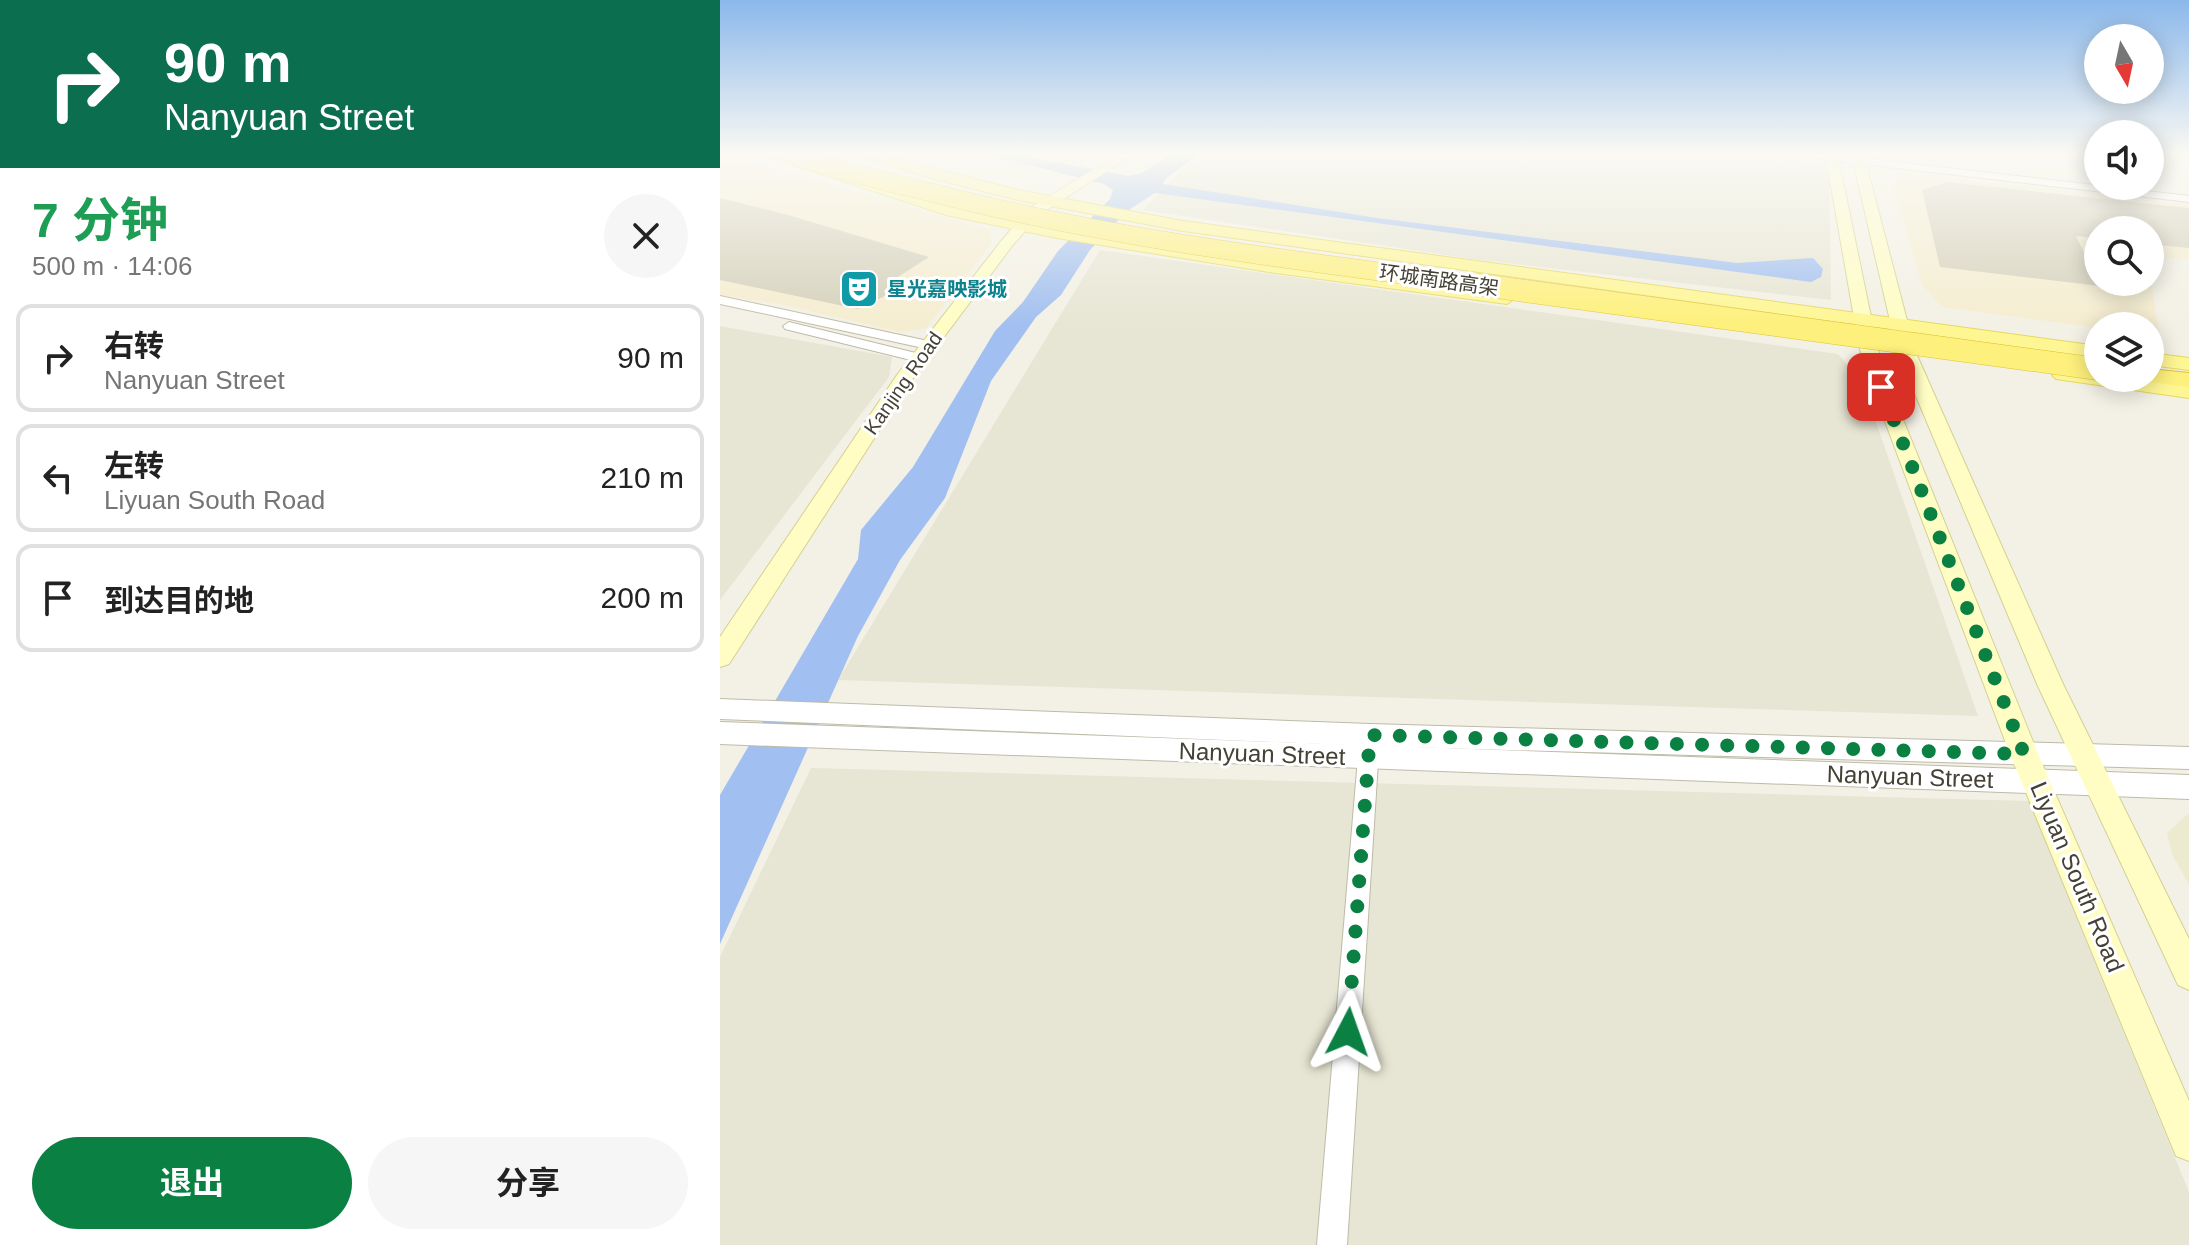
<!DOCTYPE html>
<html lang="zh">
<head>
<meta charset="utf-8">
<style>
	body { margin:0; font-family:Arial,"Noto Sans SC",sans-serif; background:#f6f6f6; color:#222; height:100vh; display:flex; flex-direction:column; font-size:30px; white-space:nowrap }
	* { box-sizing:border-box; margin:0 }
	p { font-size:26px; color:#767676 }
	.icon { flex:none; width:44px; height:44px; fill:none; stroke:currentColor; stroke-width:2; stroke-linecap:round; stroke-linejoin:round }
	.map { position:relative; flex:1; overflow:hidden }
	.sheet { display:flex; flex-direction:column; background:#fff; width:720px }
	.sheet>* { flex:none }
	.top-card { background:#0b6e4f; color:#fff; overflow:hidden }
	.needle { width:52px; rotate:171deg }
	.tools { position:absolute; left:1364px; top:24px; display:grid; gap:16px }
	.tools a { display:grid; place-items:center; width:80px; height:80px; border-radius:50%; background:#fff; box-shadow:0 4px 20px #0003; font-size:40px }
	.pin { position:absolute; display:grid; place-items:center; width:68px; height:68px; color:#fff; margin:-34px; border-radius:16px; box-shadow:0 4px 12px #0006 }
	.me { position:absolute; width:88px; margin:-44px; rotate:4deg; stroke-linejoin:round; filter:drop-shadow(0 0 6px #0008) }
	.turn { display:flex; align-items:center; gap:28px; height:168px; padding:0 32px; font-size:36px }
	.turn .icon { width:104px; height:104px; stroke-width:2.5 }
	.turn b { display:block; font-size:56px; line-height:68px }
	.round { display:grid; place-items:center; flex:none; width:84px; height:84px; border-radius:42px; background:#f6f6f6 }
	.head { display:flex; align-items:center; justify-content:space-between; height:136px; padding:0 32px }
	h1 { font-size:48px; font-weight:700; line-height:60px; color:#1e9e55 }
	.cta { display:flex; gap:16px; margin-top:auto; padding:16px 32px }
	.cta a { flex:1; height:92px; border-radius:48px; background:#0b8043; color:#fff; font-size:32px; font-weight:700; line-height:92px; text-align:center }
	.cta a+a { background:#f6f6f6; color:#222 }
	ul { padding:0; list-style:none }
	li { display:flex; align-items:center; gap:24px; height:108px; margin:0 16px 12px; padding:0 16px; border:4px solid #e0e0e0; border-radius:16px }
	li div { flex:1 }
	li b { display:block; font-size:30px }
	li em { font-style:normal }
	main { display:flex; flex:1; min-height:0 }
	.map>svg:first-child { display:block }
</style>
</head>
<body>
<main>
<section class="sheet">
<div class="top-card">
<div class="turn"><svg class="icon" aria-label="right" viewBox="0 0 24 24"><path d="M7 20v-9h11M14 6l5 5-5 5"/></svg><div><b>90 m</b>Nanyuan Street</div></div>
</div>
<div class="head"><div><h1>7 分钟</h1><p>500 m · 14:06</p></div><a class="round"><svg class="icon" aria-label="close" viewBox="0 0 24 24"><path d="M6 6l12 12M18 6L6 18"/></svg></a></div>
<ul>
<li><svg class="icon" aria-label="right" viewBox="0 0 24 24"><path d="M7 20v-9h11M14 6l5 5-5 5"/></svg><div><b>右转</b><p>Nanyuan Street</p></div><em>90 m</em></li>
<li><svg class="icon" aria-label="left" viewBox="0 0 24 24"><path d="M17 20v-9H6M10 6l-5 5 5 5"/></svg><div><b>左转</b><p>Liyuan South Road</p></div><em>210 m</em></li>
<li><svg class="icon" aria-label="arrive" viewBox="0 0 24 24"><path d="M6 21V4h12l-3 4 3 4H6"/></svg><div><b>到达目的地</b></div><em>200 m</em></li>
</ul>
<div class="cta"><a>退出</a><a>分享</a></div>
</section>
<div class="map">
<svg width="1469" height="1245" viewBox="0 0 1469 1245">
	<rect width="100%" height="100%" fill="#f3f1e5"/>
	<g fill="#e7e5d3">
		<path d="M490,152h551l68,12 2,136 -351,-40 -337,-50 37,-39z"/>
		<path d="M380,250l738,104 24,28 116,334 -1140,-36z"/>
		<path d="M0,326l172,31 -3,20 -169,223z"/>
		<path d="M91,768l1218,33 160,391v53h-1469v-288z"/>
	</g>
	<g fill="#f5edd0">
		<path d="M0,152l270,78 2,13 -66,85 -26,4 -116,-27 -64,-10z"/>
		<path d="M1180,172l289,33v55l-39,-4v-26h-52v52h52v-12l9,66 -9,-1v-9l-52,2 -156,-21 -20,-22 -29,-100z"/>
	</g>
	<path fill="#eceacf" d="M1469,813v72l-17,-31 -5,-21z"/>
	<path fill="#a1bff0" d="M257,152h25l127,24 13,-3 32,-21h28l-37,27 -2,5 214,34 360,45 76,-5 10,11 -2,8 -10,5 -634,-86 -22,-3 -28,18 -37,39 -29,45 -25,22 -45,64 -46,117 -45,62 -42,76 -138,308v-149l138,-236 3,-29 52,-63 82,-136 28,-29 35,-51 52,-52 3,-9 -9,-6z"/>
	<g fill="#d4d0bb">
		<path d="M1227,182l242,26v40l-39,-4v-14h-52v8l-22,-2 24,50 -160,-19 -18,-77z"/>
		<path d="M0,198l68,17 141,42 -31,20 7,9 -47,23 -138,-29z"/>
	</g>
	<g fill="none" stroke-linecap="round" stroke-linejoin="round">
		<defs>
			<g id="minor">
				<path d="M1060,152h29l380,44v6l-404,-47z"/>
				<path d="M0,296l208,45 7,4 -7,4 -208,-45z"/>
				<path d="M69,322l135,33 2,3 -7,4 -134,-33 -2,-3z"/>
				<path d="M649,737l7,3 3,6 -32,499h-30l42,-499 3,-6z"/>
			</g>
			<g id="tertiary">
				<path d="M0,699l650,25 819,23v22l-819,-23 -650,-27z"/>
				<path d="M0,722l1469,53v24l-1469,-55z"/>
			</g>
			<g id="secondary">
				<path d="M402,152h15l-97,62 -28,32 -101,135 -182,283 -9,3v-30l177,-262 105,-135 28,-32z"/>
				<path d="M1105,152h12l40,194 13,41 148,367 151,347v60l-13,-5 -166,-402 -138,-367 -13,-41z"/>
				<path d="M1131,152h12l52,199 148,333 126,255v51l-11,-5 -141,-301 -140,-333z"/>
			</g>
			<g id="primary">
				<path d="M34,152h22l179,55 102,21 212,34 238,30 9,6 -9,6 -238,-32 -212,-34 -111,-23z"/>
				<path d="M129,152h23l146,38 165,31 915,125v12l-915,-127 -165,-31 -87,-22z"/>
				<path d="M1430,353l39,5v12l-39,-5z"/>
				<path d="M1343,369l35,4v5h35l56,8v12l-133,-19 -4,-4z"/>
			</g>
			<path id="trunk" d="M1430,369l39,4v14l-47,-6 -2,-3h10z"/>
		</defs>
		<use href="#minor" stroke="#bebba8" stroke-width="2"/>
		<use href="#tertiary" stroke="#bebba8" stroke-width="2"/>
		<use href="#secondary" stroke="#d3d095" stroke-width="2"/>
		<use href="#primary" stroke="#e4d862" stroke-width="2"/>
		<use href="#trunk" stroke="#ddc335" stroke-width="2"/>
		<use href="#minor" fill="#fff" fill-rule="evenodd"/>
		<use href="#tertiary" fill="#fff" fill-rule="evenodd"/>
		<use href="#secondary" fill="#fffdc3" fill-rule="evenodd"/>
		<use href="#primary" fill="#fef693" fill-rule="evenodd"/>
		<use href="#trunk" fill="#fef07c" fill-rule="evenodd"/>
		<defs>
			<path id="trunk-bridge-far1" d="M67,152c47,18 97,29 146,41 182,47 369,68 555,93"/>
			<path id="trunk-bridge" d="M754,284l624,85"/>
		</defs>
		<use href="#trunk-bridge-far1" stroke="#ddc335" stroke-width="19" stroke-linecap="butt"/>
		<use href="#trunk-bridge" stroke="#ddc335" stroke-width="23" stroke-linecap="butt"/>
		<use href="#trunk-bridge-far1" stroke="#fef07c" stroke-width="18"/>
		<use href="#trunk-bridge" stroke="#fef07c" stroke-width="22"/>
	</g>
	<linearGradient id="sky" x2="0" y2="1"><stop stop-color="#8bb8eb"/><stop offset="0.47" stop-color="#faf9f3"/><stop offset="1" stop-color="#faf9f3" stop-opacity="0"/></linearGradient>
	<rect width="1469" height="326" fill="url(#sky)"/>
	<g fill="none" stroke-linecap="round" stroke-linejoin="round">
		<path stroke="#0b8043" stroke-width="14" stroke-dasharray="0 25.2" d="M628,1032l22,-297 654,19 -143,-367"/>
	</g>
	<defs>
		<symbol id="theatre-square" viewBox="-11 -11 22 22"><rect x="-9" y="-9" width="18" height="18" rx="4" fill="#0f9aa8" stroke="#fff"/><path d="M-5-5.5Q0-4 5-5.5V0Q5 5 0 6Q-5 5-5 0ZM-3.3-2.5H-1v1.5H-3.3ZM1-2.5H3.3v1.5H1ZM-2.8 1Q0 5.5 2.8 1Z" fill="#fff"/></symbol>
	</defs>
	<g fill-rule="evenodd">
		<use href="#theatre-square" x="117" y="267" width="44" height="44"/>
	</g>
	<g text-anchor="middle" stroke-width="6" stroke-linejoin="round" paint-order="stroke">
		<g font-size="20" fill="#454235" stroke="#fff">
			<text transform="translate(719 280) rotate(8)" y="7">环城南路高架</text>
			<text transform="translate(183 383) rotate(-55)" y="7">Kanjing Road</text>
		</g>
		<g font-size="20" font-weight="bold" fill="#0d838f" stroke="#fff" text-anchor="start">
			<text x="167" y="296">星光嘉映影城</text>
		</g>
		<g font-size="24" fill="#454235" stroke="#fff">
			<text transform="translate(542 754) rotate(2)" y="8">Nanyuan Street</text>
			<text transform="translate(1190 777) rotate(2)" y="8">Nanyuan Street</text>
			<text transform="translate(1357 877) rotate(67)" y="8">Liyuan South Road</text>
		</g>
	</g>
</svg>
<div class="tools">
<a><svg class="needle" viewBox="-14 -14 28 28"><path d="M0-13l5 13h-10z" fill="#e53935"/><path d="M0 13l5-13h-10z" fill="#767676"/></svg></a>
<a><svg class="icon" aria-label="sound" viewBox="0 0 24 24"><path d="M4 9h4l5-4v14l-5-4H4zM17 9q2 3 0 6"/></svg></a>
<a><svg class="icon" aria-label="search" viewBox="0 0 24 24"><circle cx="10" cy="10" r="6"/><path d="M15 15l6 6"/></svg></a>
<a><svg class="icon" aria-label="layers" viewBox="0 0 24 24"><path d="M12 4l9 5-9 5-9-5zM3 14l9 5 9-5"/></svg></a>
</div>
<div class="pin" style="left:1161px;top:387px;background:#d93025"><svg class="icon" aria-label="arrive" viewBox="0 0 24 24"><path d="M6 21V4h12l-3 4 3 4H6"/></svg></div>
<svg class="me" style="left:628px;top:1032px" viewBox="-20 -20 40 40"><path d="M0-17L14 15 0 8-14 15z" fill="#0b8043" stroke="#fff" stroke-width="4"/></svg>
</div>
</main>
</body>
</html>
